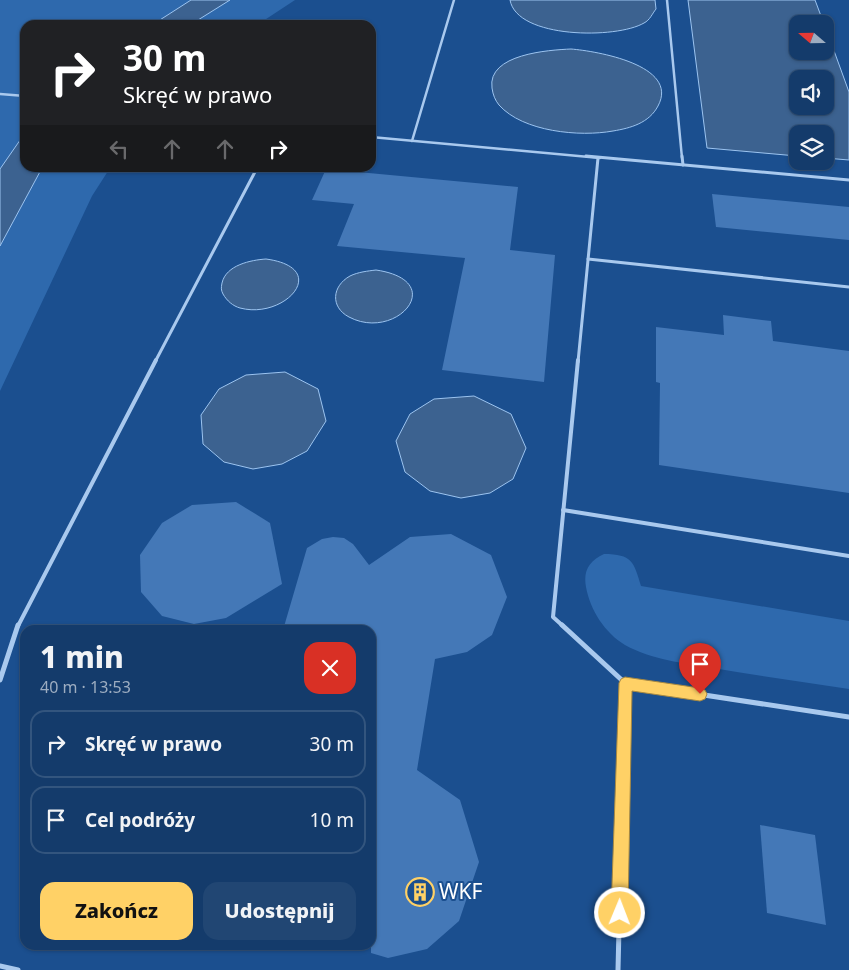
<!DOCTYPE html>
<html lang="pl">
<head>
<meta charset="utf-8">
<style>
	body { margin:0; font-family:"Noto Sans",sans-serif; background:#214673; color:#f1f3f6; height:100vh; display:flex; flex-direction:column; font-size:19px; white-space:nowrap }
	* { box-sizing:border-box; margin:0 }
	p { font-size:16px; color:#9dadc1 }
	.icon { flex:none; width:28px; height:28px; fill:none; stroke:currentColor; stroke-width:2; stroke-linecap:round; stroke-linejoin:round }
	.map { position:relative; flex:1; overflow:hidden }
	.drawer { position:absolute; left:20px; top:625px; width:356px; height:325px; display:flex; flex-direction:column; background:#143b6b; border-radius:15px; box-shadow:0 1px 4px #0004,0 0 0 1px #33557e }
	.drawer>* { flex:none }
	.banner { position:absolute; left:20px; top:20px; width:356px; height:152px; border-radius:15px; box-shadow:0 1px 4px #0004,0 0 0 1px #33557e; background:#202124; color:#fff; overflow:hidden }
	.needle { width:32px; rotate:290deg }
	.tools { position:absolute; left:789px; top:15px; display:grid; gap:10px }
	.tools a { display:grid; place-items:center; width:45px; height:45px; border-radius:10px; background:#143b6b; box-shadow:0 1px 4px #0004,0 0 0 1px #33557e; font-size:25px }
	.pin { position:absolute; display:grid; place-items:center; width:42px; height:42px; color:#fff; margin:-51px -21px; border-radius:50% 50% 50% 0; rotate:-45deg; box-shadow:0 0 5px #0007 }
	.pin .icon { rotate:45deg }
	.me { position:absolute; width:55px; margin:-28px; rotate:1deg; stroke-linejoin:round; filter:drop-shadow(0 0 4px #0008) }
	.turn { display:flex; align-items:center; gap:18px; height:105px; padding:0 20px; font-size:22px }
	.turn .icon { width:65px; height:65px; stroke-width:2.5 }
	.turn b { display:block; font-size:35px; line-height:42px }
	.lanes { display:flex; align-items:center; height:48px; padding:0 20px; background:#0003; justify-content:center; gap:25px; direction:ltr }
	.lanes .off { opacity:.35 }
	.round { display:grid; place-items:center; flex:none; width:52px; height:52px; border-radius:15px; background:#214673 }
	.head { display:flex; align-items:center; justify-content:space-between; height:85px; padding:0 20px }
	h1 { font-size:30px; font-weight:800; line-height:38px }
	.button { display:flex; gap:10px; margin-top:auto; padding:10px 20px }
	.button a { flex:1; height:58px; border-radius:15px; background:#ffd166; color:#111; font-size:20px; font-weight:800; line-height:58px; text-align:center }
	.button a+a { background:#214673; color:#f1f3f6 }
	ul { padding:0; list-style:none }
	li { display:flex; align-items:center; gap:15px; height:68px; margin:0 10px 8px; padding:0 10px; border:2px solid #33557e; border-radius:15px }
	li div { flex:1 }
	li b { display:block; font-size:19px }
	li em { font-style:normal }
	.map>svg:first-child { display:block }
</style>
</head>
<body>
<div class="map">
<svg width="849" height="970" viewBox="0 0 849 970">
	<rect width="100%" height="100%" fill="#1b4f8f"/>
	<g fill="#2e69ad">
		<path d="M0,0h295l-38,25h-232v143h85l-18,28 -92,195z"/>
		<path d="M604,554c28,0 30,8 37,32l208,35v68c-45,-7 -91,-13 -136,-21 -29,-5 -61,-8 -88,-23 -20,-12 -35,-35 -39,-58 -3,-16 3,-26 18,-33z"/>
	</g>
	<g fill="#3c6290" stroke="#9cc4f0" fill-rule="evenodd">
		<path d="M191,0h39l-40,25h-38z"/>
		<path d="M510,0h145l1,9c-4,5 -6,11 -12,14 -27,16 -127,16 -134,-23z"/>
		<path d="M688,0h127l9,24h-26v27h27v-25l24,66v68l-24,-2v-24h-27l-1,22 -90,-8zM798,79h27v27h-27z"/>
		<path d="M571,49c25,2 109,16 87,57 -9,17 -27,22 -45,25 -33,6 -90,1 -114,-26 -4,-5 -6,-10 -7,-17 -5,-34 57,-38 79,-39z"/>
		<path d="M25,133v35h17l-42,78v-77z"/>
		<path d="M266,259c66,9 19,61 -26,49 -7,-2 -13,-7 -17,-14 -2,-4 -2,-6 -1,-11 4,-18 29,-23 44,-24z"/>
		<path d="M376,270c74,11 20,72 -27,47 -19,-10 -17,-31 1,-41 8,-4 18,-5 26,-6z"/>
		<path d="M285,372l33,17 8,32 -19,30 -25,13 -29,5 -29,-7 -21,-18 -2,-29 18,-26 27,-14z"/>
		<path d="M474,396l37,18 15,34 -13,31 -23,14 -29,5 -31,-7 -25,-19 -9,-31 14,-27 24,-15z"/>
	</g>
	<g fill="#4478b7">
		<path d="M326,169l192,18 -8,63 45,5 -11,127 -102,-12 23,-112 -128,-12 17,-42 -42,-4z"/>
		<path d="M712,194l137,13v33l-133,-13z"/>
		<path d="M723,315l48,6 2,20 76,10v142l-190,-28 1,-82 -4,-1v-55l68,8z"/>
		<path d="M236,502l34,21 12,61 -56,34 -32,6 -32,-8 -21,-24 -1,-37 22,-32 30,-18z"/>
		<path d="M451,534l40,21 16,42 -15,38 -25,17 -32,7 -18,111 43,30 19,62 -20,59 -32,28 -39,9 -17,-5v-323h-88l24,-82 15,-9 11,-2 11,1 9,6 16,21 41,-28z"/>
		<path d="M760,825l55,10 11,90 -59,-12z"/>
	</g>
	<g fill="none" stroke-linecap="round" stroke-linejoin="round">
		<g stroke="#a9c9ee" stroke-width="2.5">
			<path d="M667,0l15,158"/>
			<path d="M0,94l25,2"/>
			<path d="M371,137l229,21"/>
			<path d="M412,141l42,-141"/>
		</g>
		<g stroke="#a9c9ee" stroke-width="3">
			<path d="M586,156l263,24"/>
			<path d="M682,156l1,9"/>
			<path d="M588,259l261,28"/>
			<path d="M155,362l102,-194"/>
			<path d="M578,362l20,-204"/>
		</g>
		<g stroke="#a9c9ee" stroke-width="4">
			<path d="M563,510l286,46"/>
			<path d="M18,626l138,-266"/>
			<path d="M563,626l-10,-9 25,-257"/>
		</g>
		<g stroke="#a9c9ee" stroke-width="5">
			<path d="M562,625l63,58 -7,287"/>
			<path d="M0,680l18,-55"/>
			<path d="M625,683l224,34"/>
			<path d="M0,966l18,4"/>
		</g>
	</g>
	<path fill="#ffd166" stroke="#a68842" d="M625,677l75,11 5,2 2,4 -2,5 -5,2 -68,-10 -4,222 -3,5 -5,3 -6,-3 -3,-5 8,-230 2,-4z"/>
	<defs>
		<symbol id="building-ring" viewBox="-11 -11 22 22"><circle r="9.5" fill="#1b4f8f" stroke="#ffd166" stroke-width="1.5"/><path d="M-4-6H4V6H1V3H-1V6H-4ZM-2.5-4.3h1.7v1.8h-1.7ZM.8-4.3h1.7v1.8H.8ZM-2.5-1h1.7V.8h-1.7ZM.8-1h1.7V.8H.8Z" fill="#ffd166"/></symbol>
	</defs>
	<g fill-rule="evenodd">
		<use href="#building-ring" x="404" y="876" width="32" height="32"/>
	</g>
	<g text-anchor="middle" stroke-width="4" stroke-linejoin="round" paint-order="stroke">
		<g font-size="21" fill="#fff" stroke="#1b4f8f" text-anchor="start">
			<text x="439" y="899">WKF</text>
		</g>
	</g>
</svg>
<div class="tools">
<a><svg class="needle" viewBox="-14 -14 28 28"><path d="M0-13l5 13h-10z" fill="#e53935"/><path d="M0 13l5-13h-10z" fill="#9dadc1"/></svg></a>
<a><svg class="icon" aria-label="sound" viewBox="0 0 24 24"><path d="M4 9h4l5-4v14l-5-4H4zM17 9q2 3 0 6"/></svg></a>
<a><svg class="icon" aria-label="layers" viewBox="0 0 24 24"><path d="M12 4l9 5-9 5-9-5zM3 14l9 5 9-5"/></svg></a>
</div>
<div class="pin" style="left:700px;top:694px;background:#d93025"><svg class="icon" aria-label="arrive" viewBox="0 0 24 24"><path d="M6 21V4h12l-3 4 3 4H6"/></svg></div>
<svg class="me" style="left:620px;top:913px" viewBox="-20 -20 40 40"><circle r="17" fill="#ffd166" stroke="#fff" stroke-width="3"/><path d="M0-11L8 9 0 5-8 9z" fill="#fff"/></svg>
<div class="banner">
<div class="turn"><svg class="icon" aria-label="right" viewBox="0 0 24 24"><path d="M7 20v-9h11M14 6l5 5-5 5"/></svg><div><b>30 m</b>Skręć w prawo</div></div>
<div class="lanes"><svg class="icon off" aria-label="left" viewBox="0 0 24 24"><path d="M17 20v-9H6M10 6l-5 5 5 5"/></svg><svg class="icon off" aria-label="ahead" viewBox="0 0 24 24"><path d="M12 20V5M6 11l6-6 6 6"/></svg><svg class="icon off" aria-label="ahead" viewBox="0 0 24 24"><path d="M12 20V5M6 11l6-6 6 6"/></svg><svg class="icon" aria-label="right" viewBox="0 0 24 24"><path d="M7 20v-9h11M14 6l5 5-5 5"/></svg></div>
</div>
<section class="drawer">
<div class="head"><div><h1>1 min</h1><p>40 m · 13:53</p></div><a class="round" style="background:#d93025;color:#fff"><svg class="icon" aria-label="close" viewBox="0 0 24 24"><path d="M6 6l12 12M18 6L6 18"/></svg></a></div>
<ul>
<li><svg class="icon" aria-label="right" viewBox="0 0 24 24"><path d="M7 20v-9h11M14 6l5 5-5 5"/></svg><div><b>Skręć w prawo</b></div><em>30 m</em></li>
<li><svg class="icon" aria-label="arrive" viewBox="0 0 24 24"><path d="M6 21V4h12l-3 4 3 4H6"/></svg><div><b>Cel podróży</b></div><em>10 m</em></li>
</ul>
<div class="button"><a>Zakończ</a><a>Udostępnij</a></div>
</section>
</div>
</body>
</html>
